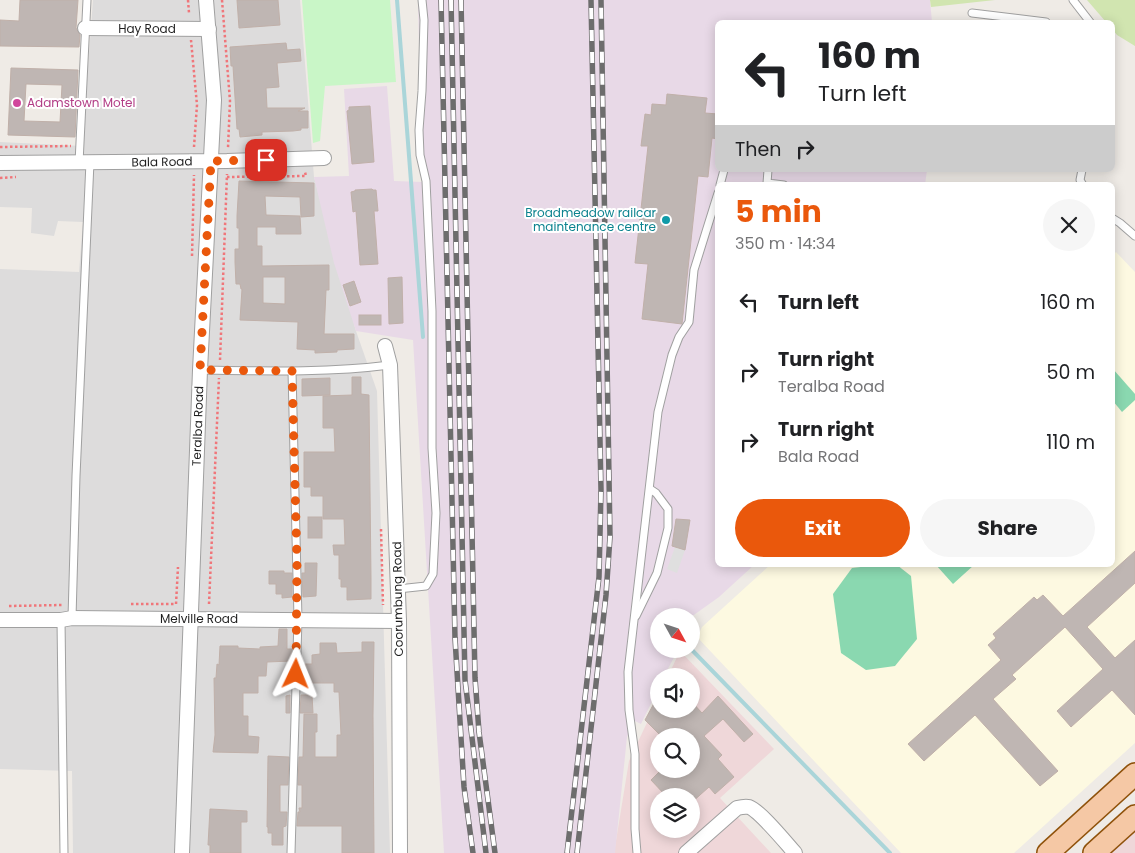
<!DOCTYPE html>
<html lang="en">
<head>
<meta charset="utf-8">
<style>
	body { margin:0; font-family:Poppins,sans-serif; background:#f6f6f6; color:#202124; height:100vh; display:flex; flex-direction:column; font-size:19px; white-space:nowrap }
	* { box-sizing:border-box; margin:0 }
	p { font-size:16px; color:#757577 }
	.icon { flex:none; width:28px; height:28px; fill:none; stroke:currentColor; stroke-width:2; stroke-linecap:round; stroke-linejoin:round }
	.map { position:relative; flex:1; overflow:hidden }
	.details { position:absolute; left:715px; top:182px; width:400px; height:385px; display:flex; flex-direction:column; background:#fff; border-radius:8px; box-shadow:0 2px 12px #0003 }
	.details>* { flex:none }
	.top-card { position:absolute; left:715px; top:20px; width:400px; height:152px; border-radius:8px; box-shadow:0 2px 12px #0003; background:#fff; color:#202124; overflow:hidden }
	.needle { width:32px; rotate:130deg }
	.tools { position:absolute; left:650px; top:608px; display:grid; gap:10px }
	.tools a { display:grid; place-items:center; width:50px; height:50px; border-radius:50%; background:#fff; box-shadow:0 2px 12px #0003; font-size:25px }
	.pin { position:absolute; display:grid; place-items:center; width:42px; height:42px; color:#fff; margin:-21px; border-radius:10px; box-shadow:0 2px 8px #0006 }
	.me { position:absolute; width:55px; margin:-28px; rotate:2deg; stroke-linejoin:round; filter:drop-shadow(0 0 4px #0008) }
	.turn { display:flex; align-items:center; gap:18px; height:105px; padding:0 20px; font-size:22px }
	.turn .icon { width:65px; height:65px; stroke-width:2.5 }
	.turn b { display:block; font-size:35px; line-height:42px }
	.then { display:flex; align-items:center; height:48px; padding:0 20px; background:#0003; gap:10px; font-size:19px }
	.round { display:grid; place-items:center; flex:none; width:52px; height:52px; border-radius:26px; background:#f6f6f6 }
	.summary { display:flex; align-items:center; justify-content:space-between; height:85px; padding:0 20px }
	h1 { font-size:30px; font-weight:700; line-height:38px; color:#ea580c }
	.button { display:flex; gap:10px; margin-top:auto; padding:10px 20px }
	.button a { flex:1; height:58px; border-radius:30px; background:#ea580c; color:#fff; font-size:20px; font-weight:700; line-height:58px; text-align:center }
	.button a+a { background:#f6f6f6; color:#202124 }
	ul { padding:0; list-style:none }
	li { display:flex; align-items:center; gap:15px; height:70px; padding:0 20px }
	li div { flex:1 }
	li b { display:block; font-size:19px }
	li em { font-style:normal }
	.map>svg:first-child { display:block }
</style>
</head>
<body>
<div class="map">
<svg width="1135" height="853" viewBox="0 0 1135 853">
	<rect width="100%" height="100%" fill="#efebe6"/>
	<path fill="#dddcdc" d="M93,0h207l14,177 42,154 21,60 13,462h-317l-1,-82 -72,-2v-500l79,3 4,-50 -25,-1 -4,15 -23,-3 1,-25 -32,-1v-65l82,4z"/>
	<g fill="#efd7d9" fill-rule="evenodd">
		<path d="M680,651l94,98 -54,49 51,55h-157l15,-92 30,-64v12h32v-33h-23zM659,736h32v33h-32zM659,796h32v33h-32z"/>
		<path d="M1135,829v24h-26z"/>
	</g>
	<path fill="#e8d9e7" d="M418,0h512l2,22h-214v148h209l-2,15h-207v380h36l-35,32 -28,20 -32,-1v33l19,1 -14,26h-5v11l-18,37 -6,-3 -8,16 -12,116h-171l-31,-513 -57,-9 -22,-68 -20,-86 35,-1 -5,-87 43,-3 7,95 28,1z"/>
	<path fill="#fdf9e1" d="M1116,252l19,20v471l-121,110h-113l-204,-216 5,-10 68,-62h342l1,-310z"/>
	<g fill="#d1e5b0">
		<path d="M930,0h65l-64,7z"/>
		<path d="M1087,0h48v46l-18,-11 -4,-5 -1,-8h-6z"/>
	</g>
	<path fill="#c9f6c7" d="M302,0h88l6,82 -71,4 -5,55 -7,2z"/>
	<g fill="#8ad8b0">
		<path d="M1113,369l22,25v6l-13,12 -9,-11z"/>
		<path d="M878,565h19l14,11 6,63 -22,27 -29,4 -25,-17 -8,-59 19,-26z"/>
		<path d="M936,565h38l-21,19z"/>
	</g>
	<path fill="#dfdfdf" d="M675,547l10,3 -8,23 -10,-4z"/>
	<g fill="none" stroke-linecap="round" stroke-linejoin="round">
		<g stroke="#aad5d9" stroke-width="4">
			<path d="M397,0l26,337"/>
			<path d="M691,649l199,204"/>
		</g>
	</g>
	<g fill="#bfb6b3" stroke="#c0b0a9" fill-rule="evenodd">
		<path d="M20,0h58l-2,28 4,7 -1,12 -79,-1v-26l19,1z"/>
		<path d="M237,0h41l2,25 -41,3z"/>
		<path d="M286,43l1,7 13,-1 1,12 -24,2 2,24 -13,1 1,20h38l-7,3h10v17h-7v2l-8,1 -31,1v3l-22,2 -1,-8h-2l-4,-63h-2l-1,-19z"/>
		<path d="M11,68l67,2 -3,67 -67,-2zM26,84l36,1 -2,37 -36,-1z"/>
		<path d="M667,94l40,4 -2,15 13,1v25l-6,-1 -4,39 -10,-1 -16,148 -40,-5 6,-55 -13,-1 13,-117h-7l4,-32 6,1 1,-11 14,1z"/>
		<path d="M370,106l4,56 -22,2 -5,-53 2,-1v-3z"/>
		<path d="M239,181l75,2v33l-13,1 -1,-20 -35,-1 1,19 34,1 1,18h-25v-7h-19v19h5v20l67,-1v25h-3l-2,44h30v15l-17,1v2l-22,1v-3l-18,-1 1,-27 -58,-2 2,-31h-1l-1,-5h-4l-1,-22v-13h4v-21h-2v-12zM263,277h22v27l-22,-1z"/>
		<path d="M372,189l1,1h3l2,21h-4l4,53 -18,1 -4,-54 -3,1 -2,-20 4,-1v-1z"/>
		<path d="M402,277l1,46 -14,1 -1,-46z"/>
		<path d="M354,281l7,21 -11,4 -7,-21z"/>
		<rect x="359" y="315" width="22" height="10"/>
		<path d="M352,377h9v17l8,1v4l2,180v20h-3l-21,1v-13h-6v-8h-2v-24h-5l-1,-10h12l-1,-26h-21v-23h-12v-9h-7v-35h31l-1,-24h-11v-32l29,-1z"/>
		<path d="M330,378v17l-28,1v-17z"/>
		<rect x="308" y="517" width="14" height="21"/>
		<path d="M676,519l14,1 -5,30 -13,-4z"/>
		<path d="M1135,551v32l-48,44 28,31 20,-18v75l-23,-25 -41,37 -14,-16 46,-42 -38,-42 -53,48 4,4 -23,20 65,72 -18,15 -65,-71 -51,46 -16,-17 93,-84 -13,-15 8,-7 -3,-4 41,-37 3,3 6,-5 20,21z"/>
		<path d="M305,563h12l-1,33 -13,1 -1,-24h3z"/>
		<path d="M269,571h15v2h8v24l-10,1v-4h-6v-10h-7z"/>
		<path d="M279,629h8v20h5l-1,12 -24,1 -1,14h-8v17h-15v23h5v20l11,1 -1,16 -45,-1 2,-17 -1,-57h2l1,-14 2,1 1,-19h18v2l22,1v-2l18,-1z"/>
		<path d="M362,642h12l-1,73 1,138h-32v-27h-45l1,-14h2l-1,-4h3v-23h-4l1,-28h4l1,-43h13v18h-2v25h22v-22h4l-2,-43h-5v-9h-28l-1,-19h7v-9l8,-1v-11h16l1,10 25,-1z"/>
		<path d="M659,694v15h32v-8l11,12 16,-17 35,38 -9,8 -21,-23 -19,17 18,19 -4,4 16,18 -19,17 -6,-7 -18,16v-7h-25l-15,-16 11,-11h29v-33h-30l-16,-16z"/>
		<path d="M290,695v18h-4v-17z"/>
		<path d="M301,695h11l1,18h-13z"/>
		<path d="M268,756l21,1 -1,28h-8v27h7l-1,14 -3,1v18h-11v-12h-4v-6h-1z"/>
		<path d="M210,809l37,2v11h-6v31h-31v-8h-2z"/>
	</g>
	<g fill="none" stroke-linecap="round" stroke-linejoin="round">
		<defs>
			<g id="lane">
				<path d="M1073,0l17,22"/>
				<path d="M972,13l74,9"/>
				<path d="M79,163l8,-163"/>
				<path d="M768,170l-1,13 17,2"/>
				<path d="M1082,170l-2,10 3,5"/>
				<path d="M720,185l4,-15"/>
				<path d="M1112,218l8,5 15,13"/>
				<path d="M200,370c63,1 127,3 190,-5"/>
				<path d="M398,589l28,-3 7,-12 3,-61 -4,-65v-137l-6,-130 -6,-26 -1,-25 3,-39 2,-71 -2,-20"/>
				<path d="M636,616l21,-43 11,-45v-19l-12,-16 -6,-4"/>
				<path d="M72,618l4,-142 14,-314"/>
				<path d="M61,620l3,233"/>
				<path d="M291,853l7,-234 -6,-248"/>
				<path d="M637,853l-2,-24v-75l-6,-44 -1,-38 30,-260 14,-57 7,-18 10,-15 5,-52 24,-77"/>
			</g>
			<g id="street">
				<path d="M85,28l124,1"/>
				<path d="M0,163l227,-2 97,-3"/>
				<path d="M385,346l5,19 9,256 1,232"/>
				<path d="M0,620h61l11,-2 327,3"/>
				<path d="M182,853l18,-483 14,-270 -8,-100"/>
				<path d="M686,853l51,-45c4,-1 8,-2 12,-1 11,4 37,36 46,46"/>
			</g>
			<g id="primary">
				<path d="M1048,853l87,-79"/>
				<path d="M1094,853l41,-37"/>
			</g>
		</defs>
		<use href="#lane" stroke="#a0a0a0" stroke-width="9"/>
		<use href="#street" stroke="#a0a0a0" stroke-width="16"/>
		<use href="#primary" stroke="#8f520b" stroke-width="24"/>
		<g stroke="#f0767a" stroke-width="2.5" stroke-dasharray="2.5 2.5" stroke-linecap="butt">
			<path d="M188,0l1,13"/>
			<path d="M222,0l8,101 -2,47"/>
			<path d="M191,40l6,65 -3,42"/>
			<path d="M0,147l71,-1"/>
			<path d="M227,177l79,-1 -1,-4"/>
			<path d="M0,178l16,-1"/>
			<path d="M192,256l2,-81"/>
			<path d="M220,360l7,-186"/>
			<path d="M381,529l2,76"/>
			<path d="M131,604h45l2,-37"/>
			<path d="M209,604l10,-226"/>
			<path d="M9,606l54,-1"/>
		</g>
		<use href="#lane" stroke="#fff" stroke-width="7"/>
		<use href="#street" stroke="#fff" stroke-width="14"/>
		<use href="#primary" stroke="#f5c8a5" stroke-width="21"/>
		<defs>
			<g id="rail">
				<path d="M441,0l14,638 9,149 9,66"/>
				<path d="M451,0l14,680 21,173"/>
				<path d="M461,0l14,678 4,54 16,121"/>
				<path d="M567,853l32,-276 2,-87 -10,-490"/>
				<path d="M577,853l29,-258 4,-58 -9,-537"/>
			</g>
		</defs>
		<use href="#rail" stroke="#6d6d6d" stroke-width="5.5"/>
		<use href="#rail" stroke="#fff" stroke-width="4" stroke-dasharray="11" stroke-linecap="butt"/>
	</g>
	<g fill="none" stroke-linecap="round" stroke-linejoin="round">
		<path stroke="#ea580c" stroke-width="9" stroke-dasharray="0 16.2" d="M266,160l-55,1 -11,209 92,1 5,191 -1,112"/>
	</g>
	<circle fill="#d1479c" stroke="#fff" stroke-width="2" cx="17" cy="103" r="5"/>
	<circle fill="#0f9aa8" stroke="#fff" stroke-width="2" cx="666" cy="220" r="5"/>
	<g text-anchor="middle" stroke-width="4" stroke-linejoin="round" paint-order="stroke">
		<g font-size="12" fill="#1f1f1f" stroke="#fff">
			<text x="147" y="33">Hay Road</text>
			<text transform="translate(162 162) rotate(-1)" y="4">Bala Road</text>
			<text transform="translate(198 426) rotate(-88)" y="4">Teralba Road</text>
			<text transform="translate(398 599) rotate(-91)" y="4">Coorumbung Road</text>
			<text x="199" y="623">Melville Road</text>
		</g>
		<g font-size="12" fill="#b23c85" stroke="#fff" text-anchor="start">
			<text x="27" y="107">Adamstown Motel</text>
		</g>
		<g font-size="12" fill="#0d838f" stroke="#fff" text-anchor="end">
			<text x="656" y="217">Broadmeadow railcar<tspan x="656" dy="14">maintenance centre</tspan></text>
		</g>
	</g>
</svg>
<div class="tools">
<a><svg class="needle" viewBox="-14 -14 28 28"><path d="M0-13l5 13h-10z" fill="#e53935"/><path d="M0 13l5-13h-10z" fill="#757577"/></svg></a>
<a><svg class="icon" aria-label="sound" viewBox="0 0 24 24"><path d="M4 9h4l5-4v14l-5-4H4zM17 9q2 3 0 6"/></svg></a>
<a><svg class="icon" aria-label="search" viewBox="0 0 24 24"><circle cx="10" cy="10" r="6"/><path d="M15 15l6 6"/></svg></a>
<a><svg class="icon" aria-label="layers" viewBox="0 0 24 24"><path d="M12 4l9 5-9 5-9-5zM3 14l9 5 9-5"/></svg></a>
</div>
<div class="pin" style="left:266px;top:160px;background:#d93025"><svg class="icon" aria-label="arrive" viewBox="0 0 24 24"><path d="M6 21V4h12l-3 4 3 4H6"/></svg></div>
<svg class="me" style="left:296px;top:674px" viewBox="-20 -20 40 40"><path d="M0-17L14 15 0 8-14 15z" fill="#ea580c" stroke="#fff" stroke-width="4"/></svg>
<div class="top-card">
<div class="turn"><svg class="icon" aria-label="left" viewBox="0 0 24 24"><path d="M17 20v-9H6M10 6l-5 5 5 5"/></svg><div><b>160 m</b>Turn left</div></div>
<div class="then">Then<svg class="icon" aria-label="right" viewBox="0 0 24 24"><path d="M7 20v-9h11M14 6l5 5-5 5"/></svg></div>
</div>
<section class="details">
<div class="summary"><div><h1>5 min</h1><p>350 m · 14:34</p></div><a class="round"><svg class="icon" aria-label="close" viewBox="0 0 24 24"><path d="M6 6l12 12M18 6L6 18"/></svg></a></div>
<ul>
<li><svg class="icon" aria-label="left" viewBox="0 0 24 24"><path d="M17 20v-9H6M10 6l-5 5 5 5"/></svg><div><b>Turn left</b></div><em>160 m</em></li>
<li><svg class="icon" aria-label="right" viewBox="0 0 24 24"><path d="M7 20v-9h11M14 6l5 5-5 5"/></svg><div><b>Turn right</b><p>Teralba Road</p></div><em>50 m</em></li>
<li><svg class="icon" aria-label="right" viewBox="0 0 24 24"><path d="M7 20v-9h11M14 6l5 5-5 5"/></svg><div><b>Turn right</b><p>Bala Road</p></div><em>110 m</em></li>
</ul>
<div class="button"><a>Exit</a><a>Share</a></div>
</section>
</div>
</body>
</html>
